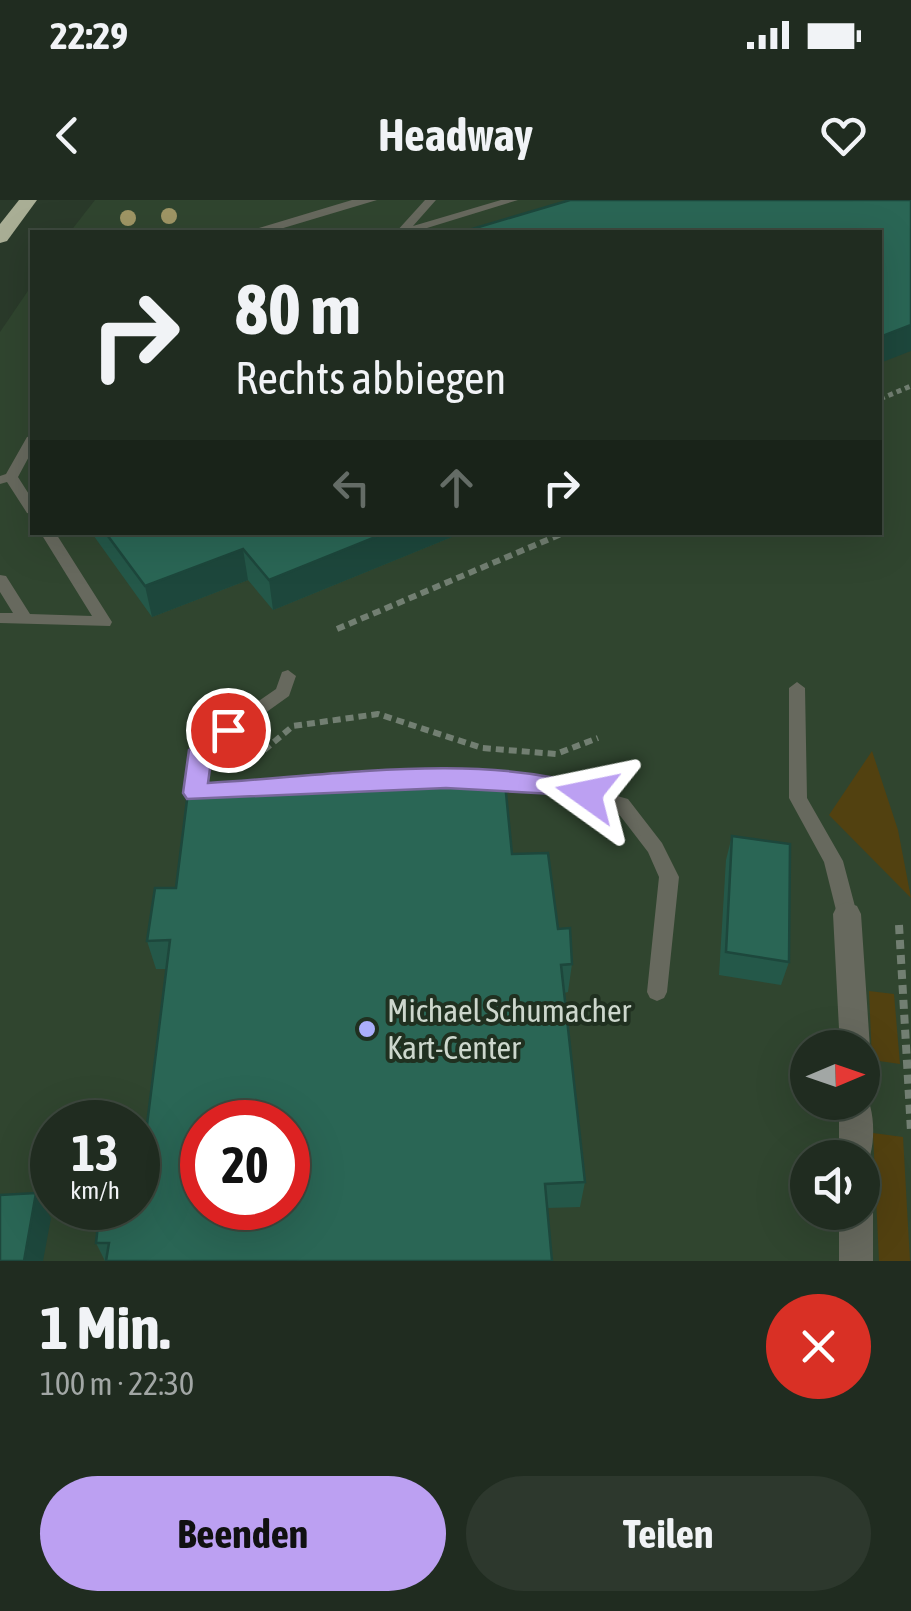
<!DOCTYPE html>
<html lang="de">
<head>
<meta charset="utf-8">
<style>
	body { margin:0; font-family:"Asap Condensed",sans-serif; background:#2d382d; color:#f1f3f6; height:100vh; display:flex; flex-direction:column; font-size:38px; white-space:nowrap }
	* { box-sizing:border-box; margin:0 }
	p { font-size:32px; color:#a2a7a5 }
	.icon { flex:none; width:55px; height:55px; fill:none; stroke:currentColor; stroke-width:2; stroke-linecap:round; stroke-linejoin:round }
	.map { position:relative; height:1061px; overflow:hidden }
	.drawer { display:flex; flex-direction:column; background:#202c20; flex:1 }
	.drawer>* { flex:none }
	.guide { position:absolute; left:30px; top:30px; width:852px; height:305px; border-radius:0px; box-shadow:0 10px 40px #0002,0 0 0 2px #3d483e; background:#202c20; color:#f1f3f6; overflow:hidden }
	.needle { width:65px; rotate:88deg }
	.controls { position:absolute; left:790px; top:830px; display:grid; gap:20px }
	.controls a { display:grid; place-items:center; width:90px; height:90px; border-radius:50%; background:#202c20; box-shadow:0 10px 40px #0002,0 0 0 2px #3d483e; font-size:50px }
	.speed { position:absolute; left:30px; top:900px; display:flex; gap:20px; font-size:50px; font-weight:700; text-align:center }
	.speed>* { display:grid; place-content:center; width:130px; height:130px; border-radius:50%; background:#202c20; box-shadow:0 10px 40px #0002,0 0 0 2px #3d483e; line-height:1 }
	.speed small { font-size:25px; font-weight:400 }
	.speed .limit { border:15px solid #d22; background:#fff; color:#111 }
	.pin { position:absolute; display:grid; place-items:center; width:85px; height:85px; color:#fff; margin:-42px; border:5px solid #fff; border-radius:50%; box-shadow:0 2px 10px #0007 }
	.me { position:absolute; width:110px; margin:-55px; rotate:282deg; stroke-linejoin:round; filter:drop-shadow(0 0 8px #0008) }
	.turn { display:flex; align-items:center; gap:35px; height:210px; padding:0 40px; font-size:45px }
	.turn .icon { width:130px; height:130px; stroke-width:2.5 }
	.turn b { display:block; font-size:70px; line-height:85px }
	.lanes { display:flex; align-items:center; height:95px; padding:0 40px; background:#0003; justify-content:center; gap:50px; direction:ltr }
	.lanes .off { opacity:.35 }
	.round { display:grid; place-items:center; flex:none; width:105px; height:105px; border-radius:52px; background:#2d382d }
	.overview { display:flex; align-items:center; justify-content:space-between; height:170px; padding:0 40px }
	h1 { font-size:60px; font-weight:700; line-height:75px }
	.action { display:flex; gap:20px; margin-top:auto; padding:20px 40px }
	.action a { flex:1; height:115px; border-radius:60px; background:#bca0f2; color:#111; font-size:40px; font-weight:700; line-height:115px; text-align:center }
	.action a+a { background:#2d382d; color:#f1f3f6 }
	.status { display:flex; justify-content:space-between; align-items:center; height:70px; padding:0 50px; background:#202c20; direction:ltr }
	.status svg { height:28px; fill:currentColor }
	header { display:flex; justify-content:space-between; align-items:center; height:130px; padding:0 40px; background:#202c20; font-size:45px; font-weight:700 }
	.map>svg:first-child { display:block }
</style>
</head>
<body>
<div class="status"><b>22:29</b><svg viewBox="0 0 49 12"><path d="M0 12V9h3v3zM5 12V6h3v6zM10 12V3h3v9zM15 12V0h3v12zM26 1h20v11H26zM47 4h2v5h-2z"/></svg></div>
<header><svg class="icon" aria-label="back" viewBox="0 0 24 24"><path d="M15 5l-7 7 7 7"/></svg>Headway<svg class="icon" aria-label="heart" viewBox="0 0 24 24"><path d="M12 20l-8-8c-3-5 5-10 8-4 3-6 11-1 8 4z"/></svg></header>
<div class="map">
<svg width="911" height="1061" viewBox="0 0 911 1061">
	<rect width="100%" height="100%" fill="#2a3a2a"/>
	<path fill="#30452f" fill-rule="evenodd" d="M95,0h816v1061h-911v-929l32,-47v247h848v-300h-810zM808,848h54v54h-54zM52,922h86v86h-86zM202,922h86v86h-86zM808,958h54v54h-54z"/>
	<g fill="#524110">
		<path d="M872,551l26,79 13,68 -82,-83z"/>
		<path d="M869,791l25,3 6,70 -28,-4z"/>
		<path d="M873,933l30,4 7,124h-31z"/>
	</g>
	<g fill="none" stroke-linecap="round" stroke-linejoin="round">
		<path stroke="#727f72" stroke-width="5" stroke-dasharray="5 4" stroke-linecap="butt" d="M880,199l31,-13"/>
		<g stroke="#727f72" stroke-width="6" stroke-dasharray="8 5" stroke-linecap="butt">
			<path d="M337,429l229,-97"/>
			<path d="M244,567l49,-41 85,-12 104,34 74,6 42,-16"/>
		</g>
		<path stroke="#727f72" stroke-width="8" stroke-dasharray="9 6" stroke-linecap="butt" d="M899,725l12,206"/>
		<g fill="#67695e" fill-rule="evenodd">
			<path d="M425,0h11l-23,26 88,-26h17l-104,32h-18z"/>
			<path d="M32,236v15l-14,26 14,22v15l-5,-1 -20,-31 -7,2v-8l6,-2 21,-37z"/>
			<path d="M40,332h15l57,90 -2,4 -110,-3v-10h13l-13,-21v-17l6,1 24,38 62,2z"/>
			<path d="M288,470l8,6 -7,20 -80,57 -4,32 9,2 3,5 -3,5 -19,3 -6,-2 -3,-5 9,-48 81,-56 6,-17z"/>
			<path d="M797,482l8,6 2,110 36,63 14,53 -3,6 -7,2 -7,-2 -3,-6 -13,-52 -35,-64v-110z"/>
			<path d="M484,574l69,4 75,21 34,44 17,34 -12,115 -3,6 -7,3 -7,-3 -3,-6 12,-115 -11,-25 -33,-43 -62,-17 -75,-6 -3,-5 3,-5z"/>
		</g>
		<g fill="#67695e" fill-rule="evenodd">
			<path d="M352,0h25l-107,32h-24z"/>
			<path d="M847,702l10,4 4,8 9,134 -8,11v-11h-22l-7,-134 4,-8z"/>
			<path d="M862,890c15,15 15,67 0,81v-13h-23v-56h23z"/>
			<path d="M862,998l11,14v49h-34v-49h23z"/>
		</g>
		<path fill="#a9ae95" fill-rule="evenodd" d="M19,0h18l-30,41 -7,2v-19z"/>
	</g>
	<g fill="#9f9665">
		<circle cx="169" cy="16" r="8"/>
		<circle cx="128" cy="18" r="8"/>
	</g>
	<g fill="#245849">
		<path d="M91,332h373l-191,78 -25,-30 -96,37z"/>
		<path d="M732,636l57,126 -8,23 -62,-10 7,-115z"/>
		<path d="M512,654l46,75 14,35 -4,28 -4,1 21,189 -5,25 -33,1 5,53h-447l-9,-18 47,-86 23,-188h-10l-9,-28 29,-53z"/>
	</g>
	<g fill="#1d473c">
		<path d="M911,125v26l-31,12v-26z"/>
		<path d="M388,332h76l-191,78 -4,-30z"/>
		<path d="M243,349l5,31 -96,37 -7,-31z"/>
		<path d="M36,993l15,25 -8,43h-19z"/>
	</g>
	<g fill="#2a6655" stroke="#1d473c" stroke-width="2.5" fill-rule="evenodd">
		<path d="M570,0h341v125l-31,12v-105h-418z"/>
		<path d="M105,332h283l-119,48 -26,-31 -98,37z"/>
		<path d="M504,573l8,81 36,-1 10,76 12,-1 2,36 -11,1 24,217 -40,2 7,77h-446l3,-18h-13l3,-27 7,-8h32v-51h5l27,-217 -23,1 8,-53h21l13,-104zM202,922h86v86h-86z"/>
		<path d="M732,636l58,8 -1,118 -63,-10z"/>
		<path d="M36,993l-12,68h-24v-66z"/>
	</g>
	<path fill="#bca0f2" stroke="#7a689d" stroke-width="2.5" d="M228,522l12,8 -28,24 -4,29c121,-7 271,-32 388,5l3,6 -12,10 -33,-10 -108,-6 -259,11 -4,-6 6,-43z"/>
	<circle fill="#abaffb" stroke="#203020" stroke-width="4" cx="367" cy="829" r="10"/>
	<g text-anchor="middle" stroke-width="8" stroke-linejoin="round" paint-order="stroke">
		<g font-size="32" fill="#cdd7cd" stroke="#203020" text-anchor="start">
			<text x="387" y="822">Michael Schumacher<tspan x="387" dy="37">Kart-Center</tspan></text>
		</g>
	</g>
</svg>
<div class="controls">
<a><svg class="needle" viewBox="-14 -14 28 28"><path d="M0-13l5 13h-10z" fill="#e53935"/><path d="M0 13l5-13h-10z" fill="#a2a7a5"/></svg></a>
<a><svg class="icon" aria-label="sound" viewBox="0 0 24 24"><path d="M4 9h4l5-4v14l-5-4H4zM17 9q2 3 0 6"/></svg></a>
</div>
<div class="speed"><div>13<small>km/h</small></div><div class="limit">20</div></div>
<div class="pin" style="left:228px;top:530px;background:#d93025"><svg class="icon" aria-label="arrive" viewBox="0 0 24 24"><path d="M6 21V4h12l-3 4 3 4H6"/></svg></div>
<svg class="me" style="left:587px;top:594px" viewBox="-20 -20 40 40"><path d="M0-17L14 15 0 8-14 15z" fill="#bca0f2" stroke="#fff" stroke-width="4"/></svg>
<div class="guide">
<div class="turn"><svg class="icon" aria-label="right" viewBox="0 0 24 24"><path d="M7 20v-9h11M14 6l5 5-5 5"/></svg><div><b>80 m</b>Rechts abbiegen</div></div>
<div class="lanes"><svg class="icon off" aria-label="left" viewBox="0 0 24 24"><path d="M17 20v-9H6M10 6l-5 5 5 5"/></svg><svg class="icon off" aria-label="ahead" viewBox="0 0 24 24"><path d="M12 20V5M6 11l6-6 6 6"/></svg><svg class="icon" aria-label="right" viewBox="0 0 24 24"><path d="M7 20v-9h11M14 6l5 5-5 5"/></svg></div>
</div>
</div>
<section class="drawer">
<div class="overview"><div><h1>1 Min.</h1><p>100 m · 22:30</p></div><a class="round" style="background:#d93025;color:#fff"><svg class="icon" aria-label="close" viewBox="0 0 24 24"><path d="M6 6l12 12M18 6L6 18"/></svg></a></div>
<div class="action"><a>Beenden</a><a>Teilen</a></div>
</section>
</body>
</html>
